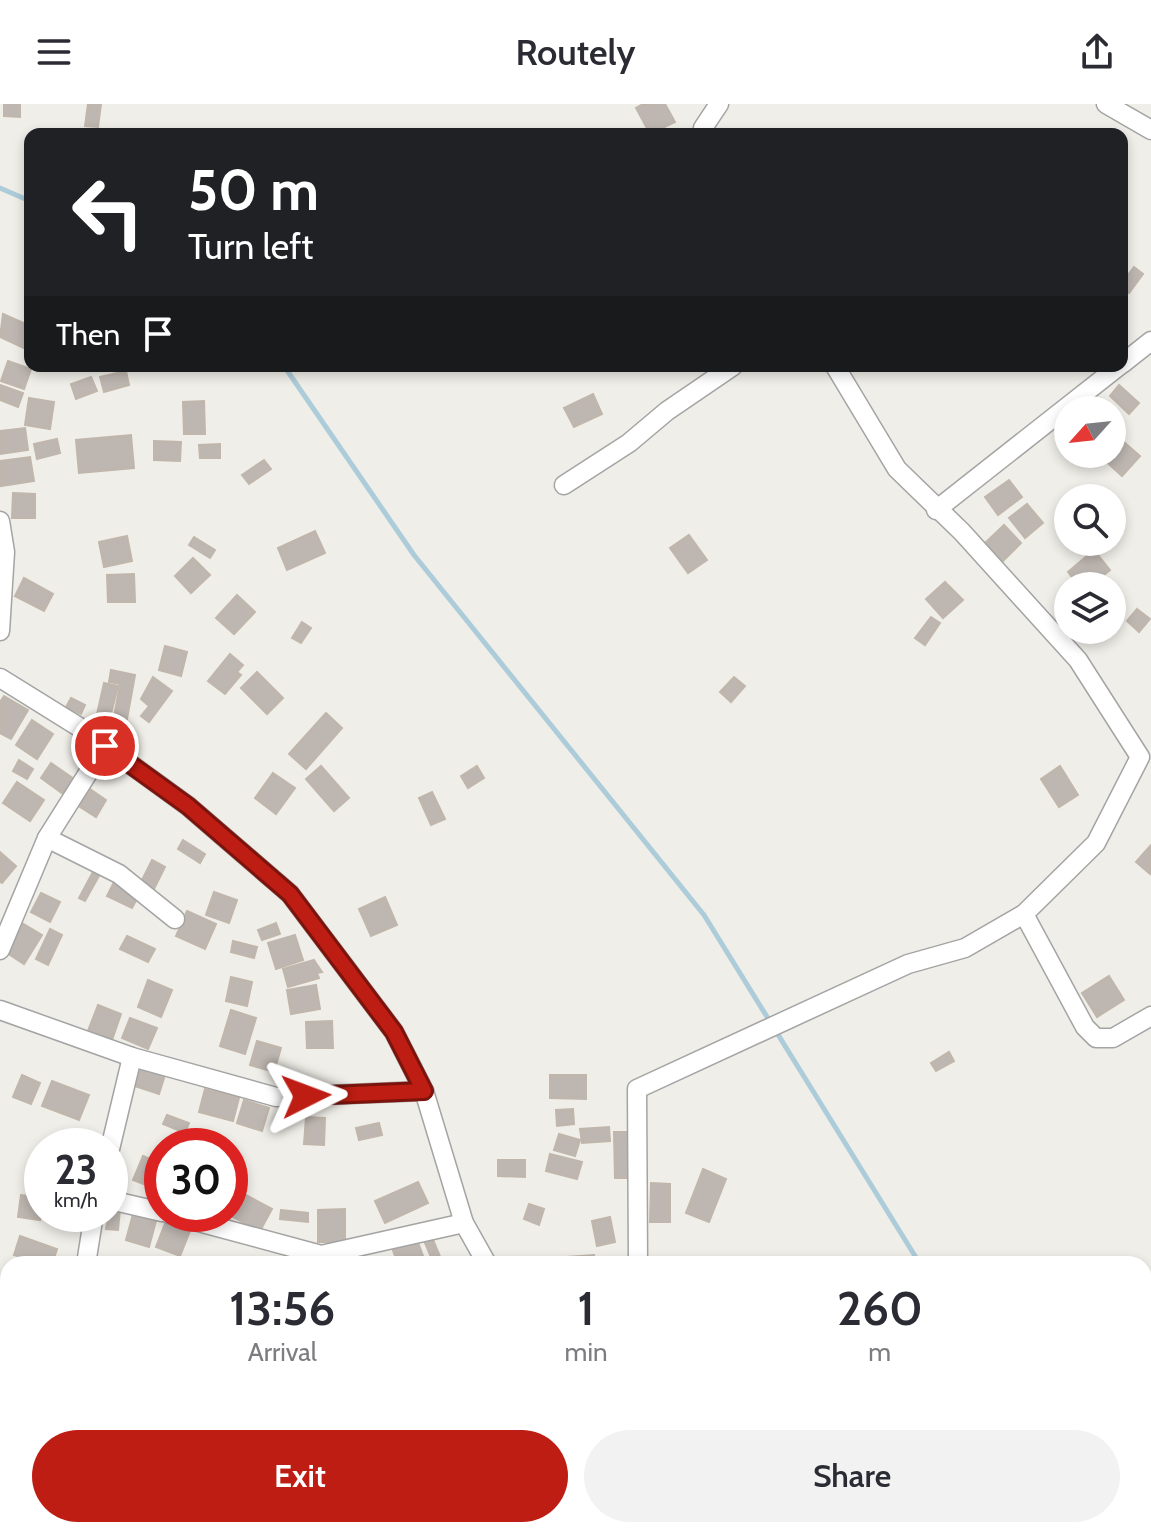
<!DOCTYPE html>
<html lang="en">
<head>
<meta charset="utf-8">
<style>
	body { margin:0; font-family:Cabin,sans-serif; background:#f2f2f3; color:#2b2b33; height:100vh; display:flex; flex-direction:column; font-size:30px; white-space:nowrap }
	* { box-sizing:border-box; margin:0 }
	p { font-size:26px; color:#7c7c81 }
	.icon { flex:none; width:44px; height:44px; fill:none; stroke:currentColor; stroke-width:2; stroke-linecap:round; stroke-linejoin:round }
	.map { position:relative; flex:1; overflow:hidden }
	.side { position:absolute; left:0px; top:1152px; width:1152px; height:282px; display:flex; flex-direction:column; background:#fff; border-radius:24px 24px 0 0; box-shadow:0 4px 12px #0003 }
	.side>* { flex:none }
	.guide { position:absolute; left:24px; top:24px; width:1104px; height:244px; border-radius:16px; box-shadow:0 4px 12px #0003; background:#202124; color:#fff; overflow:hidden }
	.needle { width:52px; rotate:243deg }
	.tools { position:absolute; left:1054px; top:292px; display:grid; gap:16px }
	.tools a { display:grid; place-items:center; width:72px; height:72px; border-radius:50%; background:#fff; box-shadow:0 4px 12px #0003; font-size:40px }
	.speed { position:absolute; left:24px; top:1024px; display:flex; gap:16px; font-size:40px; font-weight:700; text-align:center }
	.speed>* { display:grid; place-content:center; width:104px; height:104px; border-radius:50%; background:#fff; box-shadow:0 4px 12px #0003; line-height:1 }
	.speed small { font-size:20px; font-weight:400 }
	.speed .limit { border:12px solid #d22; background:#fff; color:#111 }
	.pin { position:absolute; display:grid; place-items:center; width:68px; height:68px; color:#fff; margin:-34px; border:4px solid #fff; border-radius:50%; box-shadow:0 2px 8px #0007 }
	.me { position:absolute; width:88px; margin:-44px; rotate:87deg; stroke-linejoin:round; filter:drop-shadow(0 0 6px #0008) }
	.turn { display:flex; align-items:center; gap:28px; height:168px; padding:0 32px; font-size:36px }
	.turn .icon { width:104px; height:104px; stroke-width:2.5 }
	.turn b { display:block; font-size:56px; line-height:68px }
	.then { display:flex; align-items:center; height:76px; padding:0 32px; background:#0003; gap:16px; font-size:30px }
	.eta { display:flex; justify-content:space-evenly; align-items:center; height:136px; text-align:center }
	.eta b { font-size:48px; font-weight:600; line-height:56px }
	.primary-button { display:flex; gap:16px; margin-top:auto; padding:16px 32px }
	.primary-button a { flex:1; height:92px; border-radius:48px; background:#be1d13; color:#fff; font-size:32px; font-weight:600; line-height:92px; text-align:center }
	.primary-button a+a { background:#f2f2f3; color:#2b2b33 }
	header { display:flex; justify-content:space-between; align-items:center; height:104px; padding:0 32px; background:#fff; font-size:36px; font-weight:600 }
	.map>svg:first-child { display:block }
</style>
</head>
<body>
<header><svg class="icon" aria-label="menu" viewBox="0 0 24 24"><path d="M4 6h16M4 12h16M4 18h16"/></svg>Routely<svg class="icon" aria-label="share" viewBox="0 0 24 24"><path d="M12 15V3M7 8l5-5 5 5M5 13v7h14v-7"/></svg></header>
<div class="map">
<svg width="1151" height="1433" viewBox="0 0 1151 1433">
	<rect width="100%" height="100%" fill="#f0eee8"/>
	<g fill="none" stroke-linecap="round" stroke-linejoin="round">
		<g stroke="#adccd9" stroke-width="5">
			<path d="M0,84l30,13"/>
			<path d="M284,262l130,189 290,360 216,349"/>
			<path d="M981,1426l1,7"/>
		</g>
	</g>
	<g fill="#bdb6b1" stroke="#c0b6ab" stroke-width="2">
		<path d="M4,0h16v13l-16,-1z"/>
		<path d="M88,0h13l-3,23 -13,-1z"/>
		<path d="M643,0h22l10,18 -25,12 -14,-26z"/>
		<path d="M1134,163l9,7 -14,19 -7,-5v-5z"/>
		<path d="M3,210l27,12 -2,24 -28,-13z"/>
		<path d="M8,257l23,8 -7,20 -23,-8z"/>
		<path d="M126,267l3,14 -25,7 -4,-15z"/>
		<path d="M91,273l6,14 -21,8 -5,-15z"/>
		<path d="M0,281l23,8 -5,14 -18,-7z"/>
		<path d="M1119,281l20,18 -10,11 -19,-18z"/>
		<path d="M593,290l9,20 -28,13 -10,-19z"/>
		<path d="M29,294l25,4 -4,27 -25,-4z"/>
		<path d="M204,297l1,33h-21l-1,-32z"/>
		<path d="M25,324l3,22 -28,4v-23z"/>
		<path d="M131,331l3,33 -55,5 -3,-33z"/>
		<path d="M1117,332l23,20 -18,20 -22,-20 12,-2v-12z"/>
		<path d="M57,335l3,14 -23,6 -3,-15z"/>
		<path d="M154,337l27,1 -1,19 -26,-1z"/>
		<path d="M220,340v14h-20l-1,-13z"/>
		<path d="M30,353l4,24 -33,5 -1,-25z"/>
		<path d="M264,356l7,9 -22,15 -7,-9z"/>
		<path d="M1009,376l13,17 -24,18 -13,-18z"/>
		<path d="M13,389l22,1v24h-23z"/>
		<path d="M1027,400l16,19 -18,15 -16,-20z"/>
		<path d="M1004,421l17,18 -20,20 -17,-19z"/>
		<path d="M315,427l10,22 -38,17 -9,-22z"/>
		<path d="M689,431l18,25 -19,13 -18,-25z"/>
		<path d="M127,432l5,25 -28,6 -5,-25z"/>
		<path d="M194,433l21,13 -5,8 -21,-13z"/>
		<path d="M1094,446l16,20 -20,16h-11l-11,-14z"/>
		<path d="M193,454l17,17 -19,18 -16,-17z"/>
		<path d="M134,470l1,28h-27l-1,-27z"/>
		<path d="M24,474l29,16 -9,17 -29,-15z"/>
		<path d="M945,478l18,18 -20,18 -17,-19z"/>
		<path d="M237,491l18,17 -21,22 -18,-16z"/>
		<path d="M1137,505l13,10 -11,13 -12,-11z"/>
		<path d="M931,513l9,6 -15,22 -10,-7z"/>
		<path d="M302,518l9,6 -10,15 -9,-5z"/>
		<path d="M165,542l22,6 -6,24 -22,-6z"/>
		<path d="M230,550l13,11 -6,7 4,3 -16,19 -17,-13z"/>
		<path d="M111,566l24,5 -8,44 -13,-2 6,-33 -11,-2z"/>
		<path d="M257,568l26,26 -16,16 -26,-26z"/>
		<path d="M153,573l19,14 -23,31 -8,-6 8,-10 -8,-7z"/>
		<path d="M734,573l11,9 -14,16 -11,-10z"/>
		<path d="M104,579l14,3 -8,32 -13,-4z"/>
		<path d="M4,592l24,14 -17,29 -11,-6v-31z"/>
		<path d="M71,594l14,7 -4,9 -15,-7z"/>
		<path d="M326,609l16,15 -36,41 -17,-15z"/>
		<path d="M32,616l21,14 -16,25 -21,-14z"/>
		<path d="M19,656l14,9 -6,10 -14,-8z"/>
		<path d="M51,659l26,18 -11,15 -25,-18z"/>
		<path d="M321,662l28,32 -15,13 -28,-32z"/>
		<path d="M477,662l7,12 -16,10 -7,-12z"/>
		<path d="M1060,662l18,29 -19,12 -18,-28z"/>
		<path d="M273,669l22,15 -19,26 -21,-16z"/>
		<path d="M17,678l27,18 -14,21 -27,-18z"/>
		<path d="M90,685l16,11 -10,17 -16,-10z"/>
		<path d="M432,688l13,27 -14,6 -12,-27z"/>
		<path d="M183,736l22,14 -5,9 -22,-14z"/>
		<path d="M1151,741v27l-1,2 -14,-12z"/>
		<path d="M0,748l16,14 -14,17 -2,-1z"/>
		<path d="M152,756l13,7 -12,24 -13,-7z"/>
		<path d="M94,766l6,4 -15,27 -6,-3z"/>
		<path d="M114,778l25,13 -7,13 -25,-12z"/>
		<path d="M214,788l23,8 -8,23 -23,-8z"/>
		<path d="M41,789l19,9 -10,20 -19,-10z"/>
		<path d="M385,793l12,28 -26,11 -12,-27z"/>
		<path d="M187,807l29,13 -11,25 -29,-13z"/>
		<path d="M22,819l20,12 -18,29 -20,-13z"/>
		<path d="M276,819l4,11 -18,6 -4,-10z"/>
		<path d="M50,825l12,6 -14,30 -12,-6z"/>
		<path d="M295,831l8,25 -27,9 -8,-26z"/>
		<path d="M127,832l28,13 -7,13 -28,-13z"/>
		<path d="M233,837l24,6 -3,11 -23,-6z"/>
		<path d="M314,856l8,12 -5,1 2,5 -31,9 -5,-18z"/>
		<path d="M1109,872l15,24 -27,17 -15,-24z"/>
		<path d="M231,873l21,5 -5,24 -21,-5z"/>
		<path d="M148,876l24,10 -11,27 -23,-10z"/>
		<path d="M316,881l4,24 -29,5 -4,-24z"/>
		<path d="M98,901l23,9 -9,26 -24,-9z"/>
		<path d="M231,906l25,8 -11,36 -25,-8z"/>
		<path d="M130,914l27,10 -9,21 -26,-11z"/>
		<path d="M332,917l1,27h-26l-1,-26z"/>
		<path d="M257,937l24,7 -7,24 -24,-7z"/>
		<path d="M949,948l5,9 -18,10 -5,-8z"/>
		<path d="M142,960l24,8 -7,22 -24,-8z"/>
		<path d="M22,971l18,8 -9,21 -18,-7z"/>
		<path d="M550,971h36v24l-36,-1z"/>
		<path d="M52,977l37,14 -10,25 -37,-14z"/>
		<path d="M205,985l34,9 -6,23 -34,-9z"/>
		<path d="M244,996l25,8 -7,23 -25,-8z"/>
		<path d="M573,1005l1,15 -17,2 -1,-16z"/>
		<path d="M167,1011l22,8 -4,10 -22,-9z"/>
		<path d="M306,1013l19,1 -1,27 -20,-1z"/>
		<path d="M379,1019l3,12 -23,5 -3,-12z"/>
		<path d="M609,1023l1,14 -28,2 -2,-14z"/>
		<path d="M614,1028h15l5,46h-19z"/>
		<path d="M559,1030l21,6 -5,16 -21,-6z"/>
		<path d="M550,1050l32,8 -5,17 -31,-8z"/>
		<path d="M143,1052l12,5 -9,24 -13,-5z"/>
		<path d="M498,1056h27v17l-27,-1z"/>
		<path d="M703,1065l23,10 -17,43 -23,-9z"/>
		<path d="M418,1078l10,21 -43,20 -10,-22z"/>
		<path d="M651,1079l19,1v38h-20z"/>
		<path d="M242,1089l30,16 -12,22 -29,-15z"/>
		<path d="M21,1091l21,3 -2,22 -22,-3z"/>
		<path d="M529,1100l15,5 -5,16 -15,-6z"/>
		<path d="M110,1103l10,2 -2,21 -12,-1z"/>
		<path d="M345,1105v33h-27v-32z"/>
		<path d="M281,1106l27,3v9l-28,-3z"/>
		<path d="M133,1110l23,7 -7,26 -23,-7z"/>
		<path d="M610,1113l5,25 -18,4 -5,-25z"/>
		<path d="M166,1117l24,10 -10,25 -24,-9z"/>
		<path d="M431,1131l10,24 -8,3 -10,-24z"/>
		<path d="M20,1132l37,13 -5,15 -38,-9z"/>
		<path d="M416,1133l10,27h-28l-7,-19z"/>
		<path d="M594,1151l1,9h-28v-7z"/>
		<path d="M223,1426h32l-1,7h-33z"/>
		<rect x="263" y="1426" width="32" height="7"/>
		<path d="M406,1426h26l4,7h-33l-2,-4z"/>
		<path d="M552,1426h26l2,7h-26z"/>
		<path d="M803,1426l2,7h-26l-2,-6z"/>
	</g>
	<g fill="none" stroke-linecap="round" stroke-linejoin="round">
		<defs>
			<g id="minor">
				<path d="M1106,0l45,26"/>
				<path d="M706,30l-3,-6 16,-24"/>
				<path d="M1122,260l29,-23"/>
				<path d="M835,262l62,103 65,63 116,128 62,97 -44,86 -72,71 61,113 11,11h17l38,-22"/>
				<path d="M564,381l65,-42 38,-32 66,-45"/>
				<path d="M936,406l183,-144"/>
				<path d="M0,417l5,31 -5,79"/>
				<path d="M0,574l79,49 109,79 102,88 104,138 30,59 40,132 23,41"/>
				<path d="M47,734l72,36 56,45"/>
				<path d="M0,846l47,-112 58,-92"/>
				<path d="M0,906l132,47 144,40 148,-6"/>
				<path d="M110,1045l22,-92"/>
				<path d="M110,1096l52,12"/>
				<path d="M169,1110l152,41 143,-32"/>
				<path d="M86,1160l8,-50"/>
				<path d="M638,1160l-1,-175 271,-125 57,-16 59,-34"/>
				<path d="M0,1291l8,4"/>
				<path d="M0,1359l8,13"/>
				<path d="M313,1426l3,7"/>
				<path d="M450,1429l11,4"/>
				<path d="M5,1433l4,-7"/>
				<path d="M141,1433l3,-7"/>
				<path d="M725,1433l12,-2"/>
				<path d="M1134,1433l17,-5"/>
			</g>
		</defs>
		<use href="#minor" stroke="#a4a4a4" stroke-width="21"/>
		<use href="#minor" stroke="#fff" stroke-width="18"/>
	</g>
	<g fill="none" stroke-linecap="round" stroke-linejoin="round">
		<defs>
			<path id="route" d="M105,642l83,60 102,88 104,138 30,59 -118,5"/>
		</defs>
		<use href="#route" stroke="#7c130c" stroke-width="20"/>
		<use href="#route" stroke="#be1d13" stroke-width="14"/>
	</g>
</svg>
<div class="tools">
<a><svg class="needle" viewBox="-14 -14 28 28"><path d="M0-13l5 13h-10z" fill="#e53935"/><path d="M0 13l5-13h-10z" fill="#7c7c81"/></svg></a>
<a><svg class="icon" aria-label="search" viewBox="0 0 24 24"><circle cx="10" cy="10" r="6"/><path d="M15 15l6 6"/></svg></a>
<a><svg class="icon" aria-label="layers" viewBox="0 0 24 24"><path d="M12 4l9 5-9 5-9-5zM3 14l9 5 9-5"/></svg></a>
</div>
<div class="speed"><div>23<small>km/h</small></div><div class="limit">30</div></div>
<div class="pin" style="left:105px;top:642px;background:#d93025"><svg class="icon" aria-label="arrive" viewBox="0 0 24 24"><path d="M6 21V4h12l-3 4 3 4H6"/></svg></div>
<svg class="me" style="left:306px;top:992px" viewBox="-20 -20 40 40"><path d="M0-17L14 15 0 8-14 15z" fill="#be1d13" stroke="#fff" stroke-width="4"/></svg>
<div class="guide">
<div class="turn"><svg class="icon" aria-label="left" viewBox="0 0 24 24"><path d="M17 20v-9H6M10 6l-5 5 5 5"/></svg><div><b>50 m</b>Turn left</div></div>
<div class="then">Then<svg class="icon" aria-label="arrive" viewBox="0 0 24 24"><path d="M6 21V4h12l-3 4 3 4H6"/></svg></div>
</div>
<section class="side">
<div class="eta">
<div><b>13:56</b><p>Arrival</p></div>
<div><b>1</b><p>min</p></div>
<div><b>260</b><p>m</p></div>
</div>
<div class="primary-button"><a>Exit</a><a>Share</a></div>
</section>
</div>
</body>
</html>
